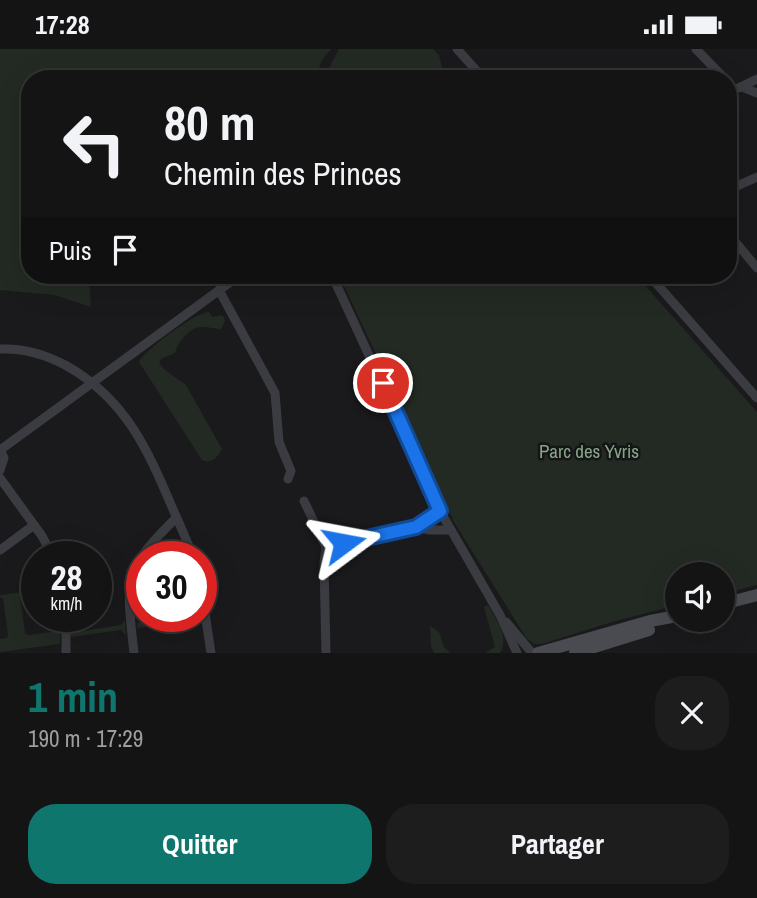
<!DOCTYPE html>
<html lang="fr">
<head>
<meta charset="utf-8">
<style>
	body { margin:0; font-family:"Archivo Narrow",sans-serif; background:#1d1d1e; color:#f1f3f6; height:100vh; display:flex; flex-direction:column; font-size:26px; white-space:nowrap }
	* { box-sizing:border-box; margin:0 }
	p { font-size:23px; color:#9d9ea0 }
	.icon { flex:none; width:38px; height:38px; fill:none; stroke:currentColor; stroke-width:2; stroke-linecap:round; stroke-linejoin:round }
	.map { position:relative; height:604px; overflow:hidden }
	.sheet { display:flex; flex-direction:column; background:#141415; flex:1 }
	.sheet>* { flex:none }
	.guide { position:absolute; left:21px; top:21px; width:716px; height:214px; border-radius:28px; box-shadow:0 7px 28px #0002,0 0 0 2px #333334; background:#141415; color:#f1f3f6; overflow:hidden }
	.controls { position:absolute; left:665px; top:513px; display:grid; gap:14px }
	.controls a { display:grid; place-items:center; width:70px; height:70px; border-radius:50%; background:#141415; box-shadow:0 7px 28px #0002,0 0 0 2px #333334; font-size:35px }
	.speed { position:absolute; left:21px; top:492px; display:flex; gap:14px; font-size:35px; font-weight:700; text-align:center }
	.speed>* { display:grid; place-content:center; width:91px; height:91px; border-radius:50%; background:#141415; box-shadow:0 7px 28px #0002,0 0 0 2px #333334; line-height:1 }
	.speed small { font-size:18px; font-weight:400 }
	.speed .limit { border:10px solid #d22; background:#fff; color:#111 }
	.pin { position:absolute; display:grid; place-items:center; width:60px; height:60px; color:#fff; margin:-30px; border:4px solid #fff; border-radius:50%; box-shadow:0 2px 7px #0007 }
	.me { position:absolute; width:77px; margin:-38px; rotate:77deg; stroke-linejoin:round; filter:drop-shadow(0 0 5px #0008) }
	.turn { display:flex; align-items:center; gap:24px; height:147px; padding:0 28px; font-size:32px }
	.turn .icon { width:91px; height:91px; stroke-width:2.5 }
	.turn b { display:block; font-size:49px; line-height:60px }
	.then { display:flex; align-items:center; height:66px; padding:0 28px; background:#0003; gap:14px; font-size:26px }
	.round { display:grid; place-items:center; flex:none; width:74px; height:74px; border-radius:28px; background:#1d1d1e }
	.overview { display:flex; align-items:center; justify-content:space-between; height:119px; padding:0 28px }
	h1 { font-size:42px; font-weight:700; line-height:52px; color:#0f766e }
	.button { display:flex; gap:14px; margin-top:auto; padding:14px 28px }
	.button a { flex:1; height:80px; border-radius:28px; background:#0f766e; color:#fff; font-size:28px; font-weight:700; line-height:80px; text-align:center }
	.button a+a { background:#1d1d1e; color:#f1f3f6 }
	.status { display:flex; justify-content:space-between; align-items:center; height:49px; padding:0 35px; background:#141415; direction:ltr }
	.status svg { height:19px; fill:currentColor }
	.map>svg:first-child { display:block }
</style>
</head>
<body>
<div class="status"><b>17:28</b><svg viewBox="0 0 49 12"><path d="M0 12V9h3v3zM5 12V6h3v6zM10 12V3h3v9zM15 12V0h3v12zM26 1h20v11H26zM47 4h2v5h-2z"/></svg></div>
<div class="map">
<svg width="757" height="604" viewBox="0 0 757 604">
	<rect width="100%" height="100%" fill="#1a1a1c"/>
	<g fill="#222a23">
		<path d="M0,0h331l-9,11 -7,19h-285v196h63l-4,3 2,29 -36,-12 -55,-5z"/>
		<path d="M339,0h94l6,6 4,17 3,1 6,-6 9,12h-138z"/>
		<path d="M339,226h297l121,137v173l-34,9v-20h-46v31l-65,17 -70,22h-8l-7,-5 -73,-117z"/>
		<path d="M209,263l3,5 11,-2 2,6 -4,8c-7,0 -11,-2 -18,-2 -13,-1 -25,15 -28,26l-14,6 -2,4 6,7 21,15 36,64c-5,9 -10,15 -20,11l-63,-98c6,-12 57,-50 70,-50z"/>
		<path d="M23,543l1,2 -4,2 5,37 3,2 32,-4v13l-60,8v-13l7,-1 1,-3 -5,-37h-3v-3z"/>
		<path d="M488,556c8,15 22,32 12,48h-15l10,-6 -10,-36 -1,-4z"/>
		<path d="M187,567l1,5 -44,6 -7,1v-5z"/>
		<path d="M125,571l1,15 -5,-5 -50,7v-4l50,-8z"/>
		<path d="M430,577l9,6 5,15 6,6h-16l-3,-7z"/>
	</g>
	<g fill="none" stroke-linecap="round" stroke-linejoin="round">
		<g stroke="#3b3c41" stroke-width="9">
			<path d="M457,0l27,30"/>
			<path d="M696,0l29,30"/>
			<path d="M742,38l15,6"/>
			<path d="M728,44l29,-14"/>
			<path d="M728,141l29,-13"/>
			<path d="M728,184l29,35"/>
			<path d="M332,226l111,241 57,99 17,38"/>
			<path d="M649,226l108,123"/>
			<path d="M219,241l56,103 4,49 12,29 -3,8"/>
			<path d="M0,300c23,-1 47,6 67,17 58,33 80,82 105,141 7,16 15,33 21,50"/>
			<path d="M0,400l4,9 -4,12"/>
			<path d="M0,401l240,-175"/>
			<path d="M0,429l42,58 11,21"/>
			<path d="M304,452l22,46 -2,16 2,90"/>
			<path d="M416,478l14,3h21"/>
			<path d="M326,498l90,-20 25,-16"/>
			<path d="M0,501l34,-25"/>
			<path d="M201,537l10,67"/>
			<path d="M66,567v37"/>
			<path d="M506,573l26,31"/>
			<path d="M134,604c-8,-73 -12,-82 42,-135"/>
		</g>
		<g stroke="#4a4b51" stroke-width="12">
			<path d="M723,555l34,-9"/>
			<path d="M538,604l112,-32 27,-5"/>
			<path d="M575,604l74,-23"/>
		</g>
	</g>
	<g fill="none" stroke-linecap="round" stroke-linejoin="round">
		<defs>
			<path id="route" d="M344,494l72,-16 24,-16 -57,-128"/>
		</defs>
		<use href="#route" stroke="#114b97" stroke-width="18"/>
		<use href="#route" stroke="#1a73e8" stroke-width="12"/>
	</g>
	<g text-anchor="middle" stroke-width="5" stroke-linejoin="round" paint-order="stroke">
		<g font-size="19" fill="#87a488" stroke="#151517">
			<text x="589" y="409">Parc des Yvris</text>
		</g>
	</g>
</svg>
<div class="controls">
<a><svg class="icon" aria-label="sound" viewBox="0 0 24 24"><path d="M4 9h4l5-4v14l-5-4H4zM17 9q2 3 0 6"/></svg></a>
</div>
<div class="speed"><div>28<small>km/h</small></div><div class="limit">30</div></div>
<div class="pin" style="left:383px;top:334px;background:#d93025"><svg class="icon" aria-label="arrive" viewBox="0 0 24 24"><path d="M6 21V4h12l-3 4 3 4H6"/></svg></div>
<svg class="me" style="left:344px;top:494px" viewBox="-20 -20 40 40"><path d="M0-17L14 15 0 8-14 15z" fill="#1a73e8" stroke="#fff" stroke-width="4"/></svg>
<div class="guide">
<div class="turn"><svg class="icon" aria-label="left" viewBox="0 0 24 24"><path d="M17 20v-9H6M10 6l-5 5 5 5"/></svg><div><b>80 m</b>Chemin des Princes</div></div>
<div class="then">Puis<svg class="icon" aria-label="arrive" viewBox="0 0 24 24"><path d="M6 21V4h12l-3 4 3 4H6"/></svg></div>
</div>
</div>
<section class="sheet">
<div class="overview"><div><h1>1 min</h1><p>190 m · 17:29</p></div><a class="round"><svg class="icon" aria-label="close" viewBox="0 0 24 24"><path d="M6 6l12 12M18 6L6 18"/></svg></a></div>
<div class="button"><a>Quitter</a><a>Partager</a></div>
</section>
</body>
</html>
